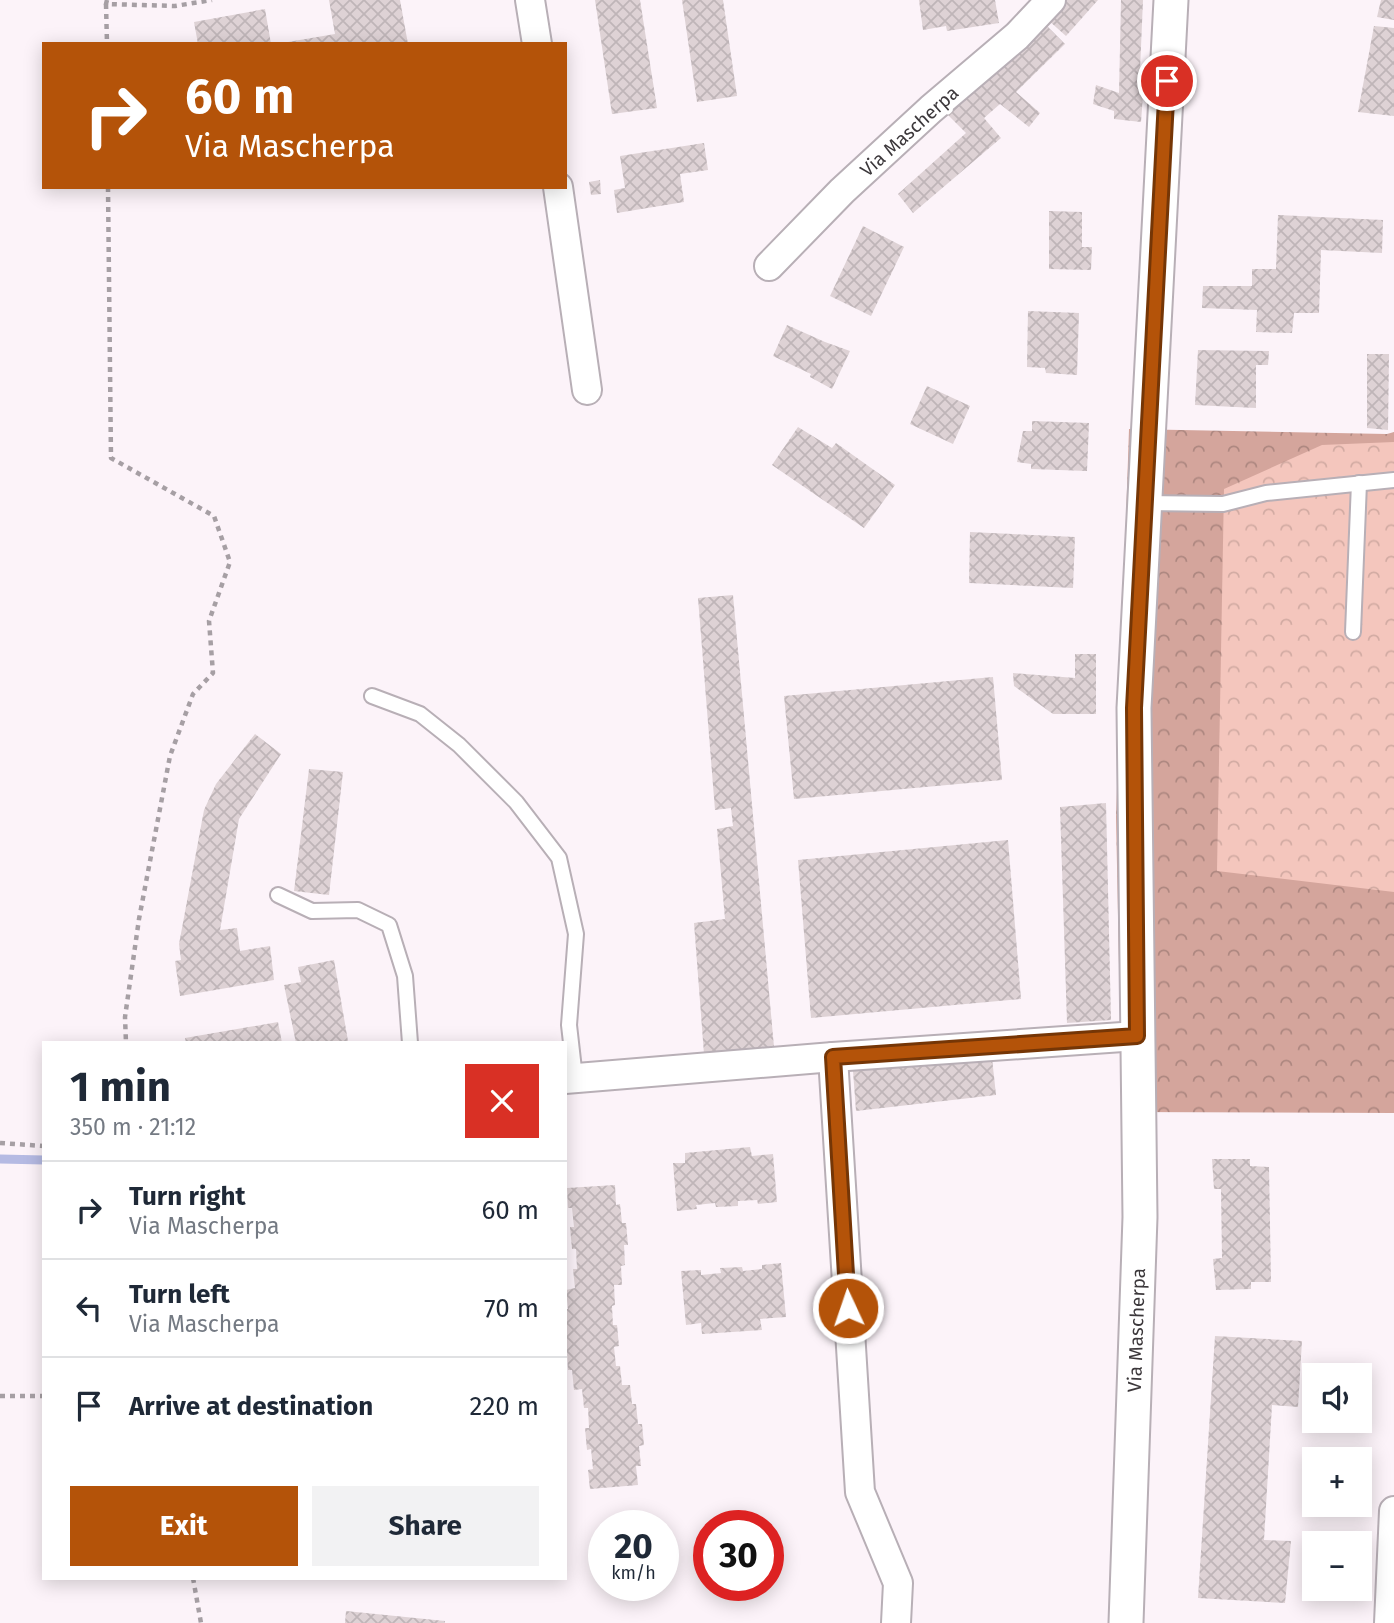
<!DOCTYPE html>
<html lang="en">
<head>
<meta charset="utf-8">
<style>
	body { margin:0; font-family:"Fira Sans",sans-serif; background:#f2f2f3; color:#1f2937; height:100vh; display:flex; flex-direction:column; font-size:26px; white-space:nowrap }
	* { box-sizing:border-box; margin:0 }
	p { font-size:23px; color:#747a83 }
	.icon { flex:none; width:38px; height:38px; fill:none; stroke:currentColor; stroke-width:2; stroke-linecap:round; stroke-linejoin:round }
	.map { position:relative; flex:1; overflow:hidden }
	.side { position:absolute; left:42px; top:1041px; width:525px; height:539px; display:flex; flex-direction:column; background:#fff; border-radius:0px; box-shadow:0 4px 18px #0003 }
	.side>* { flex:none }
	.hud { position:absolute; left:42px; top:42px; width:525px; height:147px; border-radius:0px; box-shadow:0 4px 18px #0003; background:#b45309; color:#fff; overflow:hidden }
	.buttons { position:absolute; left:1302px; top:1363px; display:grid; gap:14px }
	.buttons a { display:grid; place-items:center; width:70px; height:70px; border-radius:0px; background:#fff; box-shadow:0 4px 18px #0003; font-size:35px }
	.speed { position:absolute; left:588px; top:1510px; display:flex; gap:14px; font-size:35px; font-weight:700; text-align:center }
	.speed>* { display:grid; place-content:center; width:91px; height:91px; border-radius:50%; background:#fff; box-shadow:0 4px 18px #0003; line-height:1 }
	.speed small { font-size:18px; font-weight:400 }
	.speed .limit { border:10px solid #d22; background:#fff; color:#111 }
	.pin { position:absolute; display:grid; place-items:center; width:60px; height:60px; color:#fff; margin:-30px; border:4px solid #fff; border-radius:50%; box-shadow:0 2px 7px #0007 }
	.me { position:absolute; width:77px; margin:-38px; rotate:357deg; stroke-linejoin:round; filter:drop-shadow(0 0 5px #0008) }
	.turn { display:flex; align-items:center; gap:24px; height:147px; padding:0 28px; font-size:32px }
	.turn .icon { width:91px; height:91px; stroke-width:2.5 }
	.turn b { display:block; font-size:49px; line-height:60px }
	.round { display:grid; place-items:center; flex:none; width:74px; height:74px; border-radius:0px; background:#f2f2f3 }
	.headline { display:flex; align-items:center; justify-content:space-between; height:119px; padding:0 28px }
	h1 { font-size:42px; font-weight:700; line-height:52px }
	.cta { display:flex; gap:14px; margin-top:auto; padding:14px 28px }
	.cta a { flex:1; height:80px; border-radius:0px; background:#b45309; color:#fff; font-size:28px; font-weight:700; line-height:80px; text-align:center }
	.cta a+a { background:#f2f2f3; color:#1f2937 }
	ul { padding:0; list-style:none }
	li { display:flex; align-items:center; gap:21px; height:98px; padding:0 28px; border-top:2px solid #e0e1e3 }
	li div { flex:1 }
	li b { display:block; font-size:26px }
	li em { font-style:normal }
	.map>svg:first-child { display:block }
</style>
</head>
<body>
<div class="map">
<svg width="1394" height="1623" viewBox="0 0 1394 1623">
	<defs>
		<pattern id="forest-crowns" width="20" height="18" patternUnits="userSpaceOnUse" patternTransform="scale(1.75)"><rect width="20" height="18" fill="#d4a59c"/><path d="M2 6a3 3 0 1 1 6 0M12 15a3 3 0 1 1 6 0" fill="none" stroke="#ad8780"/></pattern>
		<pattern id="park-crowns" width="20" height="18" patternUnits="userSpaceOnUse" patternTransform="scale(1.75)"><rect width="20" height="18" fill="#f4c6bd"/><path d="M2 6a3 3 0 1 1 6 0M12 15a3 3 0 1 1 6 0" fill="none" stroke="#d2aba3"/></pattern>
		<pattern id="building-cross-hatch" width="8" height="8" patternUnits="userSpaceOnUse" patternTransform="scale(1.75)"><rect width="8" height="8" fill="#ded2d5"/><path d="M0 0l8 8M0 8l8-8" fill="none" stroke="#bfb5b8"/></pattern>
	</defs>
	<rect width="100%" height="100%" fill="#fcf3f9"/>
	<path fill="url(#forest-crowns)" d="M1129,429l258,5 7,-2v681l-272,-1 -6,-295z"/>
	<path fill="url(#park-crowns)" d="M1394,442v450l-177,-21 7,-382 98,-44z"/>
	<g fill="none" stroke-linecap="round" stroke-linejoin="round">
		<path stroke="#b5bae3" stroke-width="9" d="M0,1159l44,1"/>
	</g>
	<g fill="url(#building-cross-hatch)">
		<path d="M329,0h71l8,44h-120v-2l47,-8z"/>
		<path d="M595,0h45l17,108 -45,6z"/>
		<path d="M682,0h41l14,96 -40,6z"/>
		<path d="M919,0h76l4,23 -52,8 -1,-5 -23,4z"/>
		<path d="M1065,0h33l-32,36 -18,-16z"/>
		<path d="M1121,0h22l-4,94 4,1 -2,27 -27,-3v-8l-21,-7 3,-19 23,8z"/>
		<path d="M1381,0h13v20l-17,-3z"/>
		<path d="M265,9l6,35h-73l-4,-22z"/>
		<path d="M1044,23l21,21 -49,48 24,21 -11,14 -29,-23 -16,14 17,20 -88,75 -15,-19 68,-61 -18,-18z"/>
		<path d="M1374,26l20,2v88l-36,-4z"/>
		<path d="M704,143l4,27 -28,4 4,28 -67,11 -3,-23 11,-2 -5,-32z"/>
		<path d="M600,180l1,14 -10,1 -2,-13z"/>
		<path d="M1049,211l33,1v35h10l-1,23 -42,-1z"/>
		<path d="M1278,215l105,5 -1,33 -61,-3 -2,63h-25l-2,20 -36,-1 1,-22 -55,-2 1,-22h49v-17h24z"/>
		<path d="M863,226l41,21 -33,69 -41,-20z"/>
		<path d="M1028,311l51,2 -2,62 -31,-2 -1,-5 -18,-1z"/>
		<path d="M787,325l38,17 25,9 -18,38 -22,-12 1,-3 -38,-18z"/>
		<path d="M1198,350l71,1 -1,14h-12v43l-61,-3z"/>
		<path d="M1367,354h22l-1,76 -21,-2z"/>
		<path d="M927,386l43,20 -17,38 -43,-20z"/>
		<path d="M1032,421l57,2 -2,48 -56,-2v-5l-14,-2 6,-31h9z"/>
		<path d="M798,427l34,21 4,-5 59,42 -31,43 -92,-63z"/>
		<path d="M970,532l105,5 -2,51 -104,-5z"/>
		<path d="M733,595l41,452 -70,7 -10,-131 31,-4 -8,-90 16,-3 -2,-18 -16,2 -17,-212z"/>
		<path d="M1075,654h21v60h-43l-39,-28 -1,-13 62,5z"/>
		<path d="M993,677l9,103 -208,19 -10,-103z"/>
		<path d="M255,734l26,20 -42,65 -19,111 17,-2 3,23 30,-5 4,34 -94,16 -5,-35 6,-1 -2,-16 25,-134 12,-26z"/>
		<path d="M309,769l34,3 -14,123 -35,-4z"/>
		<path d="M1106,803l5,217 -44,3 -7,-216z"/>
		<path d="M1008,840l13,159 -210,19 -13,-158z"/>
		<path d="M334,960l14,81 -12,2h-40l-12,-58 17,-3 -3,-15z"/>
		<path d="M278,1022l4,21h-96l-1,-5z"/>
		<path d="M992,1058l4,37 -140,16 -3,-40z"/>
		<path d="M750,1147l2,9 21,-2 4,48 -19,2 -1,-4 -19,1v5l-22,1 -1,-4 -19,2 1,4 -20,2 -4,-48h12v-10z"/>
		<path d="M1212,1159h38v7l19,1 2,115h-20v7l-35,1 -3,-31 9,-1 -1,-69h-7z"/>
		<path d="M615,1185l1,20 4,-1 2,19h4l2,22h-4l1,20 -4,1 1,19h-8l1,20 -3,1 1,19h4l2,21 -5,1 2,19h4l2,19h8l2,19h4l2,20h4l2,21 -5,1 2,20h-5l2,19 -48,4 -2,-19 5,-1 -2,-20 -4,1 -2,-22h4l-1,-20h-4l-2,-19 -8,1 -2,-20h-4l-1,-19h-2v-42h3l-2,-19 9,-2 -2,-19h4l-1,-20h-4l-2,-22h4l-2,-19h-4l-1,-20z"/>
		<path d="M781,1263l5,54 -26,2 2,11 -60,4 -1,-11 -15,2 -5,-54 20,-1v5l20,-2 -1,-5 22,-1 1,4 19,-2v-4z"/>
		<path d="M1215,1336l87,5 -4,66 -26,-2 -8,135 27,1 -6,62 -87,-5z"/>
		<path d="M346,1611l99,10v2h-100z"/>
	</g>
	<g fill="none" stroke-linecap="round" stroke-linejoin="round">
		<defs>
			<g id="service">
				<path d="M1145,503l78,1 43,-11 128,-13"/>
				<path d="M1353,632l6,-149"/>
				<path d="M372,696l48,18 39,31 57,57 43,56 17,76 -7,91 6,53"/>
				<path d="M278,895l34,16 46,-1 31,15 16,51 5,67"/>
			</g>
			<g id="minor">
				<path d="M530,0l7,44"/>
				<path d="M558,187l29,203"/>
				<path d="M769,266l73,-75 89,-82 86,-73 34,-36"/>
				<path d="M833,1057l27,435 38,91 -2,40"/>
				<path d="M565,1079l268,-22 304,-21"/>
				<path d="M1389,1623l5,-112"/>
			</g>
			<path id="tertiary" d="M1126,1623l14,-406 -6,-509 37,-708"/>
		</defs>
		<use href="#service" stroke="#b8afb6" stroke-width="18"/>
		<use href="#minor" stroke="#b8afb6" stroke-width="32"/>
		<use href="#tertiary" stroke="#b8afb6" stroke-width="37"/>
		<g stroke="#a69fa4" stroke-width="4.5" stroke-dasharray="5 5" stroke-linecap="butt">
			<path d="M107,0l-1,4 69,2 37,-6"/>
			<path d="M106,4l1,40"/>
			<path d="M108,187l3,271 103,58 16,46 -21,59 4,52 -20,21 -23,62 -31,163 -14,98 1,26"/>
			<path d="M0,1143l44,3"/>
			<path d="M0,1396h44"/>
			<path d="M193,1578l8,45"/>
		</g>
		<use href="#service" stroke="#fff" stroke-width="14"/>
		<use href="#minor" stroke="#fff" stroke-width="28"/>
		<use href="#tertiary" stroke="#fff" stroke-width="33"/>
	</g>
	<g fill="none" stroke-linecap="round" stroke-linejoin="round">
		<defs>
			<path id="route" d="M848,1308l-15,-251 304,-21 -3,-328 33,-627"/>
		</defs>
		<use href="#route" stroke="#753606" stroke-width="18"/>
		<use href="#route" stroke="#b45309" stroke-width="12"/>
	</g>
	<g text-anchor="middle" stroke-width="7" stroke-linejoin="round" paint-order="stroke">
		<g font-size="19" fill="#3c383b" stroke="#fff">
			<text transform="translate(909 131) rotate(-42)" y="7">Via Mascherpa</text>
			<text transform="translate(1136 1330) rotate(-88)" y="7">Via Mascherpa</text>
		</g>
	</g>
</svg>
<div class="buttons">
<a><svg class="icon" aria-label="sound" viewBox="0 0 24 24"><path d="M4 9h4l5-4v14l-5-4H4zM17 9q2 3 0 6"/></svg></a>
<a>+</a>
<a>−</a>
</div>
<div class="speed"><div>20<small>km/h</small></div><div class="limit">30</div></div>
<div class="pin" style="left:1167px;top:81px;background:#d93025"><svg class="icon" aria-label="arrive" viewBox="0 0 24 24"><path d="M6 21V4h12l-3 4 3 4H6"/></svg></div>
<svg class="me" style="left:848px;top:1308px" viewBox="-20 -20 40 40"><circle r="17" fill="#b45309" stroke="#fff" stroke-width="3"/><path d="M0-11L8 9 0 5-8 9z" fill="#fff"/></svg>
<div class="hud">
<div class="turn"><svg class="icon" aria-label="right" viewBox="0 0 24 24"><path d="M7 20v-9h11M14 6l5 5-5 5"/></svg><div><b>60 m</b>Via Mascherpa</div></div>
</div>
<section class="side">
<div class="headline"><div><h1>1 min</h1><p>350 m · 21:12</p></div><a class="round" style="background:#d93025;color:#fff"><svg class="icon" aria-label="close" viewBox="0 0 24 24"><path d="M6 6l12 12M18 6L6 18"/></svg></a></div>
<ul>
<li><svg class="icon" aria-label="right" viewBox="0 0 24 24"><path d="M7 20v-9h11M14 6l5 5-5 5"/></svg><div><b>Turn right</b><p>Via Mascherpa</p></div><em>60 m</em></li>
<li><svg class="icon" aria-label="left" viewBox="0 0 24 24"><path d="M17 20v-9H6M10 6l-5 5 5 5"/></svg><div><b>Turn left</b><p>Via Mascherpa</p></div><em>70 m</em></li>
<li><svg class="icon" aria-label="arrive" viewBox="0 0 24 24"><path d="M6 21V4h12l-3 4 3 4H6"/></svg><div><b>Arrive at destination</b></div><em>220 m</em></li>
</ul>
<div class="cta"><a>Exit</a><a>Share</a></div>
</section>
</div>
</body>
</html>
